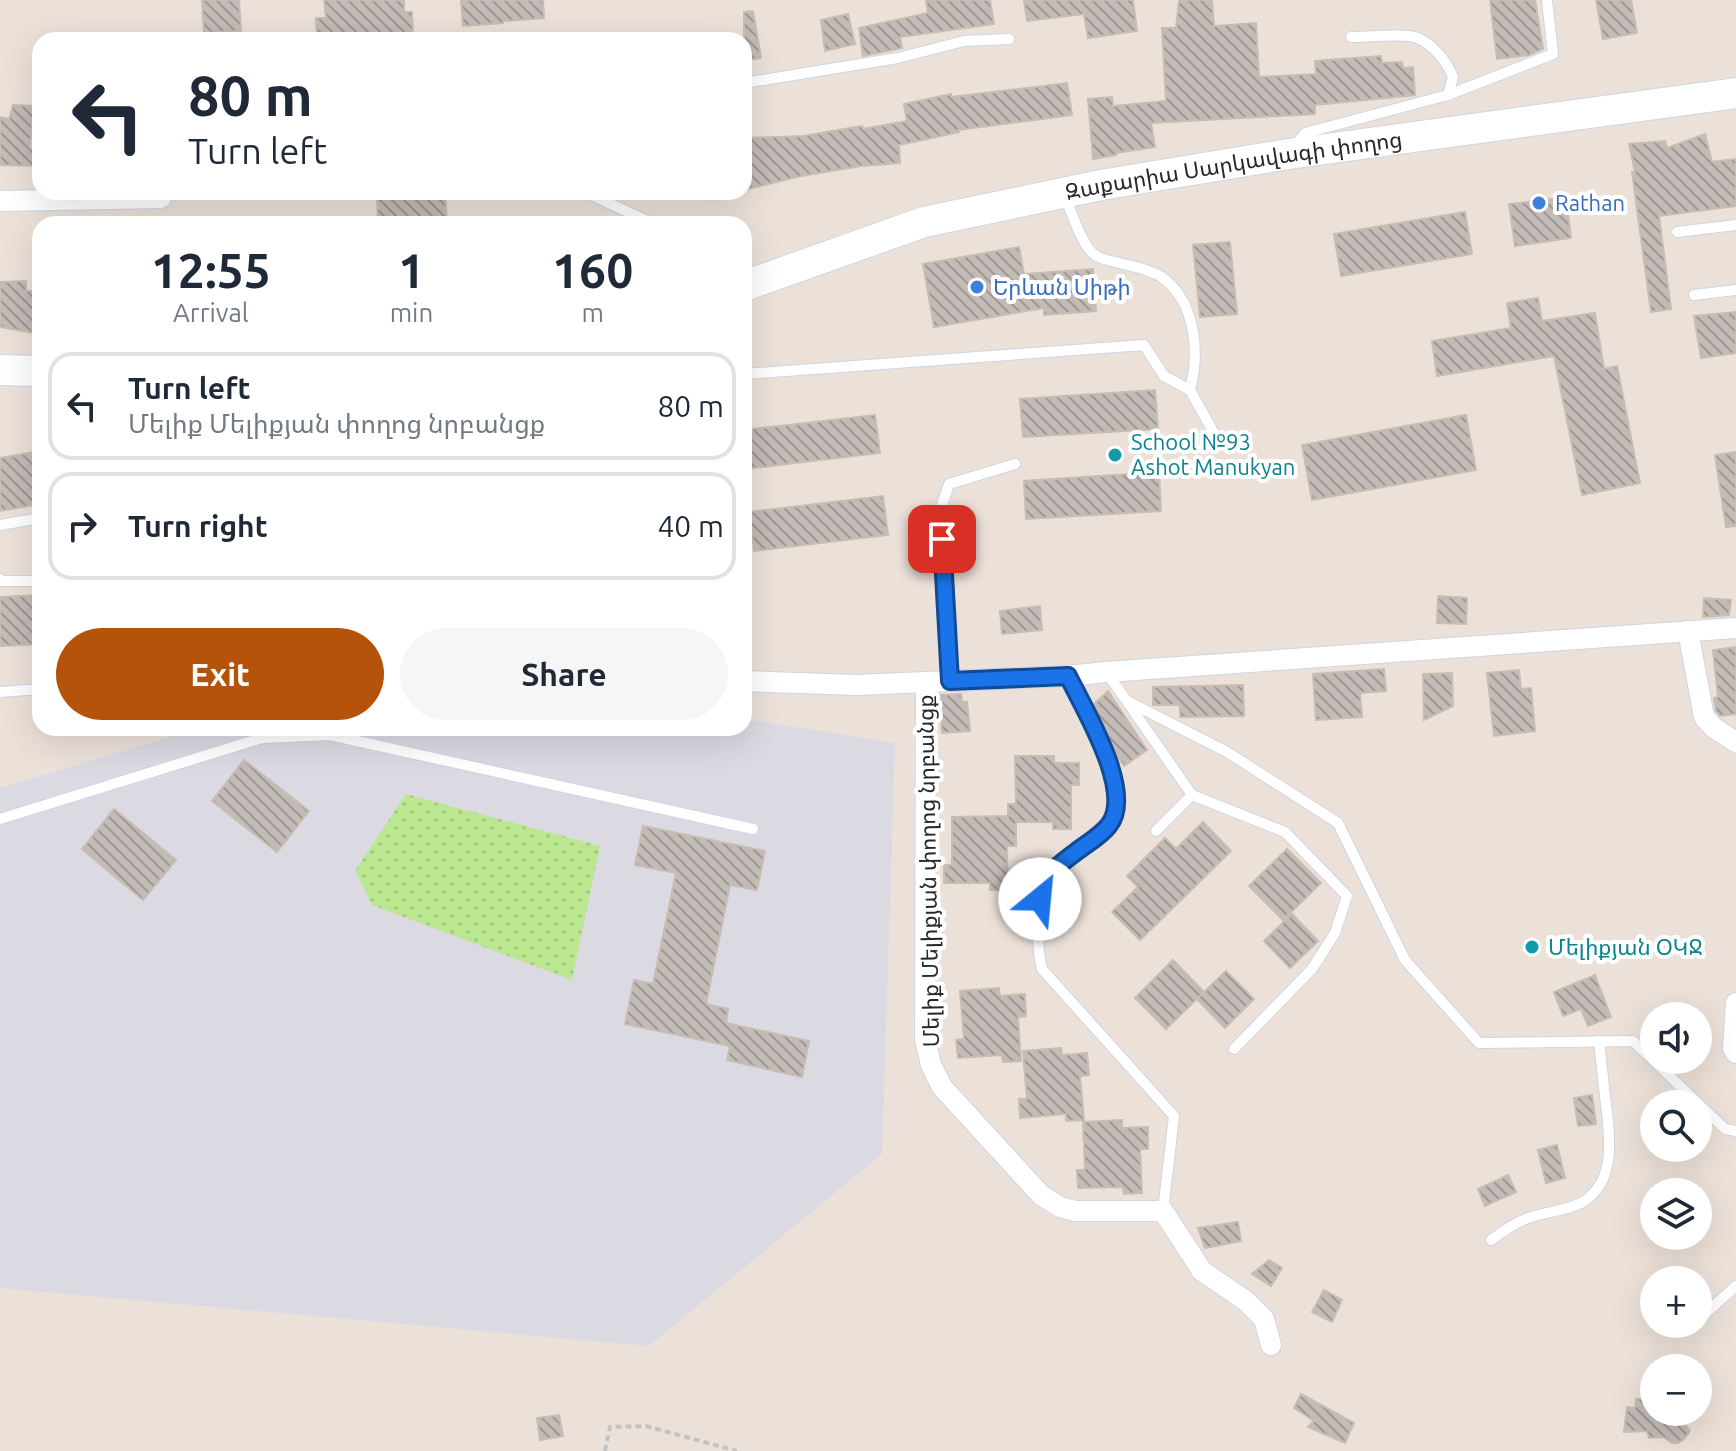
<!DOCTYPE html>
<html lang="en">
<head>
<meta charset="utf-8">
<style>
	body { margin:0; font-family:Ubuntu,"Noto Sans Armenian",sans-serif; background:#f6f6f7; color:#1f2937; height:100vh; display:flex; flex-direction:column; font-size:30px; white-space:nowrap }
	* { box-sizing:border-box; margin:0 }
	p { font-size:26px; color:#747a83 }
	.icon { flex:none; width:44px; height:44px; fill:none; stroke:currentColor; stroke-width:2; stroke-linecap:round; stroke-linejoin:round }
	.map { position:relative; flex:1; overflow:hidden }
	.sheet { position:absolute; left:32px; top:216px; width:720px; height:520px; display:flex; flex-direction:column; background:#fff; border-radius:24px; box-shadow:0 8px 32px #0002 }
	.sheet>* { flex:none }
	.top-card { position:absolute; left:32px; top:32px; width:720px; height:168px; border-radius:24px; box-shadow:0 8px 32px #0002; background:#fff; color:#1f2937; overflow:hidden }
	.tools { position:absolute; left:1640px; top:1002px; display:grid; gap:16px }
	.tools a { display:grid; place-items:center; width:72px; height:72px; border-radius:50%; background:#fff; box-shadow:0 8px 32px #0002; font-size:40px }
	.pin { position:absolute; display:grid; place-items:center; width:68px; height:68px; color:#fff; margin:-34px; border-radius:16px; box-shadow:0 4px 12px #0006 }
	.me { position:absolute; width:88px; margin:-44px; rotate:28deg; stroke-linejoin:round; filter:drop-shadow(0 0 6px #0008) }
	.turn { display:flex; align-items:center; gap:28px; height:168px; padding:0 24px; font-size:36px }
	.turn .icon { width:104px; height:104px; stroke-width:2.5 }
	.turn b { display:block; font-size:56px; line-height:68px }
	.eta { display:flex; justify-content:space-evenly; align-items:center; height:136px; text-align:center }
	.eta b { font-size:48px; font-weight:600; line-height:56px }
	.button { display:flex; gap:16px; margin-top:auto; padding:16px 24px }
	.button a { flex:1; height:92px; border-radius:48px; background:#b45309; color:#fff; font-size:32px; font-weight:600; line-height:92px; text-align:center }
	.button a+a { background:#f6f6f7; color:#1f2937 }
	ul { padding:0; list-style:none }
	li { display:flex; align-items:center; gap:24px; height:108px; margin:0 16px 12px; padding:0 8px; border:4px solid #e0e1e3; border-radius:24px }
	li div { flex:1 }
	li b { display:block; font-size:30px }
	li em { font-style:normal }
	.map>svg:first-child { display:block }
</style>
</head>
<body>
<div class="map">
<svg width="1736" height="1451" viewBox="0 0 1736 1451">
	<defs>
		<pattern id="grass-dots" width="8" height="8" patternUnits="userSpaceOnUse" patternTransform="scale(2)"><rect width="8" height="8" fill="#bbe791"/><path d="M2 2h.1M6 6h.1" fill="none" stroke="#a1c67d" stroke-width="1.8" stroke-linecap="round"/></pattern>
		<pattern id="building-back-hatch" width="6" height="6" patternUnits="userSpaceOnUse" patternTransform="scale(2)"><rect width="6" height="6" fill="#c3bbb6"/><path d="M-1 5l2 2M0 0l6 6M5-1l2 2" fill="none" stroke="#9e9894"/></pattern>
	</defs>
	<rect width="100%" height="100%" fill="#ece1d9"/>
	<path fill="#dbdae3" d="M744,719l151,24 -13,411 -233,192 -649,-58v-500l199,-60h545z"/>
	<path fill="url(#grass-dots)" d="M406,794l194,52 -28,134 -200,-75 -17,-34z"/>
	<g fill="url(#building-back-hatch)" stroke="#c7bdb2" stroke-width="2">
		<path d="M202,0h37l2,31 -37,2z"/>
		<path d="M324,0h80v12h8l1,26 -18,2h-78l-1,-22h10z"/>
		<path d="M461,0h82l1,18 -41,3v2l-40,3z"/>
		<path d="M926,0h64l4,24 -94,13 2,11 -39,8 -4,-28 69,-15z"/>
		<path d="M1024,0h109l4,31 -49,7 -4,-24 -57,7z"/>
		<path d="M1179,0h33l2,26 42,-3 3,54 57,-3 -1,-13 66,-5 1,7 20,-1 1,6 10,-1 2,28 -100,10v9l-164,9 4,24 -39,6v2l-23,4 -5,-60 24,-2 1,9 53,-5 -4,-73h14z"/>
		<path d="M1490,0h45l8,49 -14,6 -32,4z"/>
		<path d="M1596,0h35l6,33 -34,6z"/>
		<path d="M753,11l8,47 -17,3v-49z"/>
		<path d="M848,14l7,30 -30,7 -4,-31z"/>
		<path d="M1067,83l5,32 -114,15 1,2 -60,13 1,18 -39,3 -60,10 -57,14v-52l60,-2 58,-10 1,3 44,-8 -3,-17 47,-10v3z"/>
		<path d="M13,105l21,1 -4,42 10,1v17l-40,-1v-48l9,2z"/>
		<path d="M1705,134l7,28 24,-3v47l-77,10 12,93 -20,3 -19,-140h3l-6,-28 36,-3 2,7z"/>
		<path d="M377,192h68l2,32h-69z"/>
		<path d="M1566,197l5,41 -56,8 -6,-42z"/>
		<path d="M1465,212l7,42 -131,22 -7,-42z"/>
		<path d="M1230,242l7,72 -37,3 -7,-72z"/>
		<path d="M1019,247l5,27 69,-5 3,42 -52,4v-7l-110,19 -11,-63z"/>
		<path d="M26,281v10h14v43l-40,-7v-45z"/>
		<path d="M1538,298l4,23 53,-8 9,56 13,-3 23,117 -58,12 -28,-139 -117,20 -5,-35 79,-13 -4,-25z"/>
		<path d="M1736,312v41l-35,5 -7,-42z"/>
		<path d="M1155,390l3,39 -135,8 -3,-38z"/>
		<path d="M875,415l5,38 -134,16 -2,-39z"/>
		<path d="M1466,415l10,55 -164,30 -10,-55z"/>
		<path d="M40,451v53l-40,7v-53z"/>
		<path d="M1736,452v74l-10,1 -11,-72z"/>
		<path d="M1159,472l2,39 -135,8 -2,-38z"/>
		<path d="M883,496l5,39 -134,16 -5,-39z"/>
		<path d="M40,595v49l-40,2v-49z"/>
		<path d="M1438,596l29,2 -1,26 -29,-1z"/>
		<path d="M1704,598l27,2 -2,15 -26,2z"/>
		<path d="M1040,606l2,24 -40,4 -2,-23z"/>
		<path d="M1736,647v67l-16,2 -4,-5 -2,-13 4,-1 -5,-47z"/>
		<path d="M1384,669l2,22 -26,2 2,24 -46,3 -3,-46z"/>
		<path d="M1519,670l2,19 10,-1 4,43 -41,5 -7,-63z"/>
		<path d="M1452,673l1,33 -29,14 -1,-46z"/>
		<path d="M1243,685l1,31 -64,1v-12h-27v-18z"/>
		<path d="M1108,691l39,59 -23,16 -11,-17 -21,-43z"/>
		<path d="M961,694l1,8h5l3,29 -28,2 -3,-38z"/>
		<path d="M1015,756h39v7h25v22h-8v44h-18v-7h-37v24h-9l1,44h-18v-7h-46v-18h8v-48l56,-1v-12h8z"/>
		<path d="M244,760l65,51 -32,41 -65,-51z"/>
		<path d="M114,809l62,51 -33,40 -61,-51z"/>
		<path d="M1203,822l28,29 -91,89 -28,-28 26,-25 -11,-11 38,-38 11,11z"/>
		<path d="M643,826l122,25 -8,39 -27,-5 -24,119 22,5 -2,14 83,18 -7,36 -75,-17 3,-14 -105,-22 9,-44 19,4 23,-111 -41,-8z"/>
		<path d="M1287,849l34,34 -38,37 -34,-34z"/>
		<path d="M1292,914l26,27 -28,27 -26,-27z"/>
		<path d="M1173,960l31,32 -38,37 -31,-31z"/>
		<path d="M1226,971l28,28 -29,29 -28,-29z"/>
		<path d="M1595,975l16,42 -23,9 -7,-17 -18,7 -9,-24z"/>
		<path d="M999,988l1,8 25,-2 1,22 -8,1 3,44 -18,1 -1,-7 -44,3 -2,-18 8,-1 -4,-48z"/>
		<path d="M1061,1048l1,7 25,-2 2,22 -9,1 4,44 -18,1v-7l-46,4 -1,-19h8l-4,-48z"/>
		<path d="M1592,1095l4,29 -18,2 -4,-28z"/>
		<path d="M1122,1120v8l26,-1v22h-8l2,44 -18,1 -1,-7 -45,1 -1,-18h8l-2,-48z"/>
		<path d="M1557,1145l8,33 -19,5 -8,-33z"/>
		<path d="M1508,1175l8,17 -31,14 -7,-17z"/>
		<path d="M1238,1222l3,19 -36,7 -7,-20z"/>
		<path d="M1269,1260l13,8 -11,18 -19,-12z"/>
		<path d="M1324,1290l18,10 -10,22 -20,-10z"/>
		<path d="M1301,1394l53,29 -9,20 -37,-16 6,-6 -20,-13z"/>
		<path d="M1654,1398v14h27v8l9,11 -6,8 -6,4h-6l-9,-6 -14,1 -2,-7 -23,1 3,-25 8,1 1,-9z"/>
		<path d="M559,1415l4,21 -23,4 -3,-22z"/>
	</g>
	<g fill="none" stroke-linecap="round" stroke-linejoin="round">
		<defs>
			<g id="service">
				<path d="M1351,37c19,0 39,-3 58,-1 20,2 37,24 44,41l-5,18"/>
				<path d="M744,83l154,-25 66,-17 45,-2"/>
				<path d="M1295,146l10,-13 143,-38 105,-41 -6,-54"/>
				<path d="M585,192l69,32"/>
				<path d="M1064,195c7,14 18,52 31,60 10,7 34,9 48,14 5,2 12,4 17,7 36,24 40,76 30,114"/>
				<path d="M1677,232l59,-7"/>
				<path d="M1694,295l42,-5"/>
				<path d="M744,374l400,-29 20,31 26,14 25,45"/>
				<path d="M0,525l40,-7"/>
				<path d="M0,579l1,2h39"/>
				<path d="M1106,672l21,29 100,51 111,71 67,137 74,83 154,-2 92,88 11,2"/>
				<path d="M1068,676c16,34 46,81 49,118 3,43 -40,50 -64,75 -19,21 -17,74 -11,100l132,147 -11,95"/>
				<path d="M950,681l-10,-170 9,-27 66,-20"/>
				<path d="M0,692l40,-3"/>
				<path d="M1128,703l64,92 -36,36"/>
				<path d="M1192,795l93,37 62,64 -12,37 -23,36 -78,80"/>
				<path d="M0,819l262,-81 68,-3 423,94"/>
				<path d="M1491,1240c12,-9 23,-17 37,-22 16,-6 37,-7 53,-15 38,-21 28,-72 24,-107 -2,-18 -4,-37 -6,-55"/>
				<path d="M1698,1320l38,-34"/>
			</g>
			<g id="minor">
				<path d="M0,201l161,-3"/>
				<path d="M1688,631l16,86 10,11 22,14"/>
				<path d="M744,681l112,4 212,-9 38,-4 630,-44"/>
				<path d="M926,683l-1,356 6,26 11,22 99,108 19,12 15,4h88l39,60 44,30 18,18 7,26"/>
				<path d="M1736,1003l-3,45 3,5"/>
			</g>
			<g id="secondary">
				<path id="s1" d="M744,286l180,-64 177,-37 188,-31 447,-61"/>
				<path d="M0,370l40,1"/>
			</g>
		</defs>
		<use href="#service" stroke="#ced5e3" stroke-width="12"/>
		<use href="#minor" stroke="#ced5e3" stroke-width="22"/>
		<use href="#secondary" stroke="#ced5e3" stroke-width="32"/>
		<path stroke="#c3c3c3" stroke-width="4" stroke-dasharray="6 4" stroke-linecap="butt" d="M605,1451l5,-24 36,-1 91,25"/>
		<use href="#service" stroke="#fff" stroke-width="10"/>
		<use href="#minor" stroke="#fff" stroke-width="20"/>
		<use href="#secondary" stroke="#fff" stroke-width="30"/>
	</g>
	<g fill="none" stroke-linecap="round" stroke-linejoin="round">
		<defs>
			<path id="route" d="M942,539l8,142 118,-5c16,33 67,116 41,149 -8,11 -23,19 -33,27 -20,15 -31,22 -36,47"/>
		</defs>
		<use href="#route" stroke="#114b97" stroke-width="20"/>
		<use href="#route" stroke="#1a73e8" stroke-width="14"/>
	</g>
	<g fill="#3f7fe0" stroke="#fff" stroke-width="3">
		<circle cx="1539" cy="203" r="8"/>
		<circle cx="977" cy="287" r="8"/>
	</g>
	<g fill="#0f9aa8" stroke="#fff" stroke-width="3">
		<circle cx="1115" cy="455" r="8"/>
		<circle cx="1532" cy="947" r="8"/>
	</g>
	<g text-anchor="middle" stroke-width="8" stroke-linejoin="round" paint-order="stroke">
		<g font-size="22" fill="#282828" stroke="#fff">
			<text dy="8" stroke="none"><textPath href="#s1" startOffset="506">Զաքարիա Սարկավագի փողոց</textPath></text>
			<text transform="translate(928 871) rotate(-91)" y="8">Մելիք Մելիքյան փողոց նրբանցք</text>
		</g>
		<g font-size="22" fill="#366cbe" stroke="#fff" text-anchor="start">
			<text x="1555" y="211">Rathan</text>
			<text x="993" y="295">Երևան Սիթի</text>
		</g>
		<g font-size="22" fill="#0d838f" stroke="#fff" text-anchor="start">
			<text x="1131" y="450">School №93<tspan x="1131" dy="25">Ashot Manukyan</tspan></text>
			<text x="1548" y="955">Մելիքյան ՕԿՋ</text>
		</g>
	</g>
</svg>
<div class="tools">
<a><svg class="icon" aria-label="sound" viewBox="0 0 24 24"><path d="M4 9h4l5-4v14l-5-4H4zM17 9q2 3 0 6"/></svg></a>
<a><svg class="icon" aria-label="search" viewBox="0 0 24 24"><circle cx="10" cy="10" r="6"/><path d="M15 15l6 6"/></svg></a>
<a><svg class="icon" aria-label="layers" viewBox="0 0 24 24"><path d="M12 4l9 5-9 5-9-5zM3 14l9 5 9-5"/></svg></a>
<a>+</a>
<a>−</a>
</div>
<div class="pin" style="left:942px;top:539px;background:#d93025"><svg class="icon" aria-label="arrive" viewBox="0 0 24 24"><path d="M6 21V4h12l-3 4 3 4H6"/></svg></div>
<svg class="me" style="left:1040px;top:899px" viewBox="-20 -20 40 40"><circle r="19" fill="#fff"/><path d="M0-13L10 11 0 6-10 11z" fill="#1a73e8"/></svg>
<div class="top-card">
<div class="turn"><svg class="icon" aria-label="left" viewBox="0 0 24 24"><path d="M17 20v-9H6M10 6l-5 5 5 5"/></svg><div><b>80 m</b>Turn left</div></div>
</div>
<section class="sheet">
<div class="eta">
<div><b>12:55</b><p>Arrival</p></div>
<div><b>1</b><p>min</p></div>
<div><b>160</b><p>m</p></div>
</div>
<ul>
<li><svg class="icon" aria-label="left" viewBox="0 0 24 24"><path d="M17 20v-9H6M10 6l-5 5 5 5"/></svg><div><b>Turn left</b><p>Մելիք Մելիքյան փողոց նրբանցք</p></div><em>80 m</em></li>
<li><svg class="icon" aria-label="right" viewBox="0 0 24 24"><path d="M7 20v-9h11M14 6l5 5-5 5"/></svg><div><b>Turn right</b></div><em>40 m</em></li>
</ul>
<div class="button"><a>Exit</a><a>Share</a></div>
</section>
</div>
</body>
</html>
